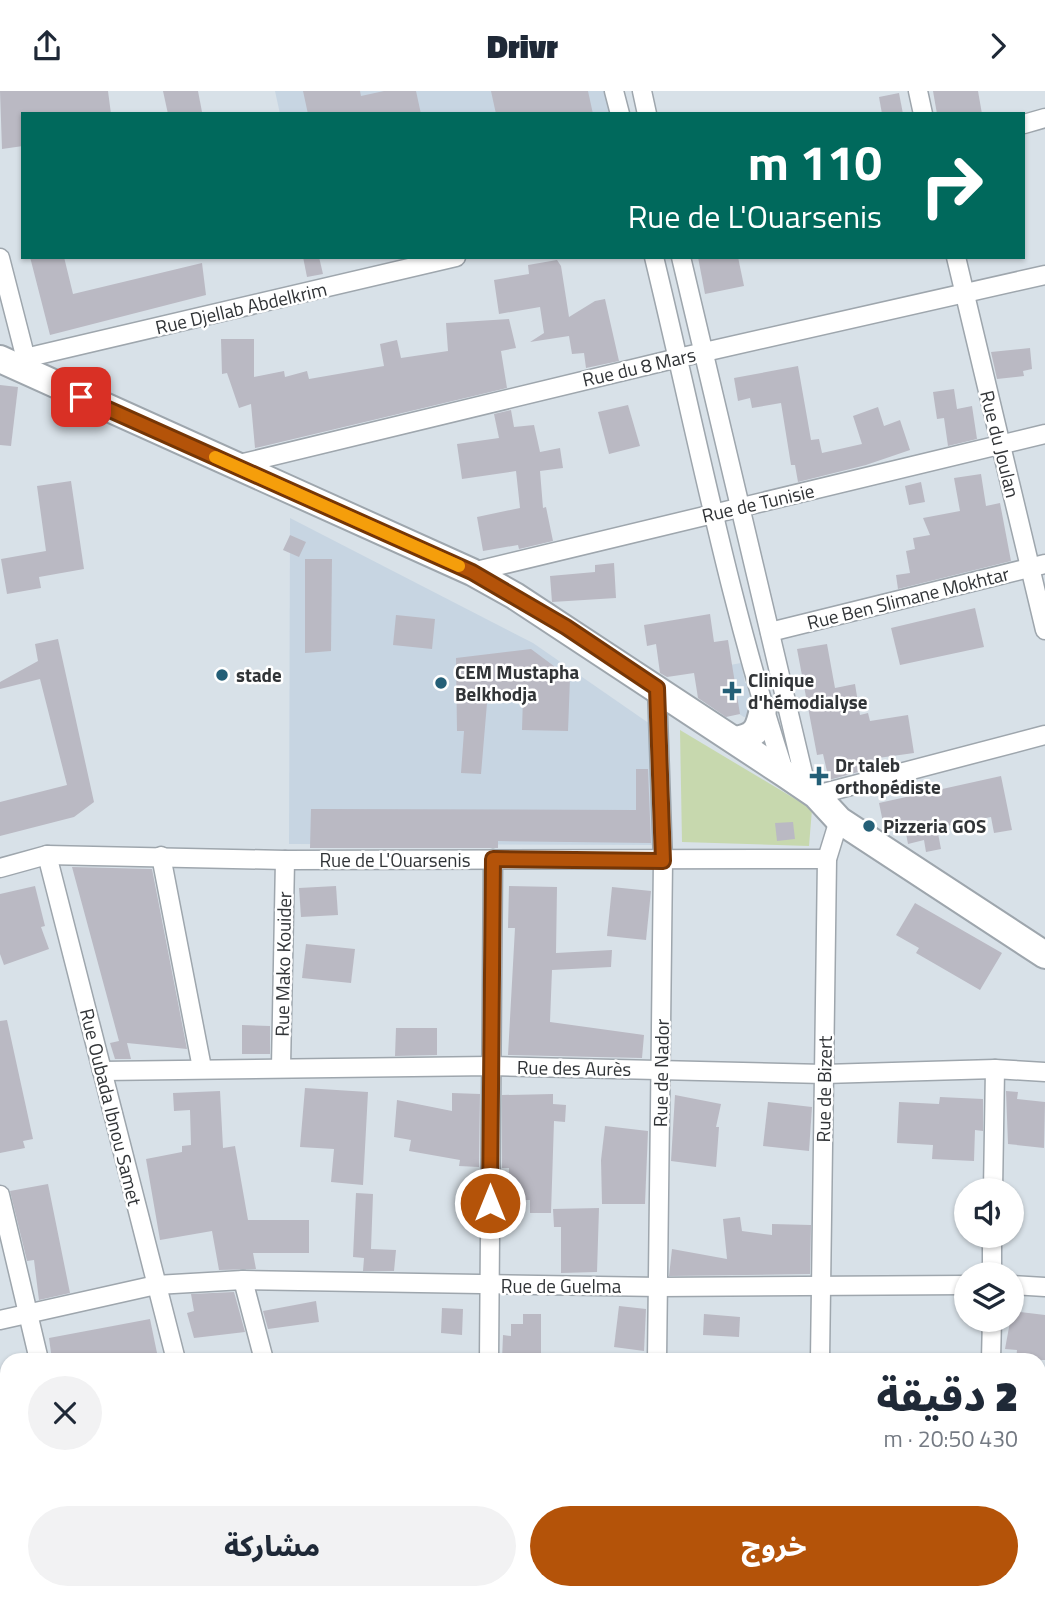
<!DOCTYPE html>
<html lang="ar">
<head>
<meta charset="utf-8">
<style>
	body { margin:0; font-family:"Titillium Web","Noto Sans Arabic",sans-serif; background:#f2f2f3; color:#1f2937; direction:rtl; height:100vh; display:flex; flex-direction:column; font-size:26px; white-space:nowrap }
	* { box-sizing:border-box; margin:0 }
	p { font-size:23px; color:#747a83 }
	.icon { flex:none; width:38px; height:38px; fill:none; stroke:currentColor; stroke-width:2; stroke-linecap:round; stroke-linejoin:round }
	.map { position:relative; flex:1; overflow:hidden; direction:ltr }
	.details { position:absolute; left:0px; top:1262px; width:1046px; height:247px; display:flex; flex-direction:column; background:#fff; border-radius:21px 21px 0 0; box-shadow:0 2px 5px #0004; direction:rtl }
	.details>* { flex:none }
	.top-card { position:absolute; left:21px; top:21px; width:1004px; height:147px; border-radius:0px; box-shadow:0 2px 5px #0004; direction:rtl; background:#00695c; color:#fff; overflow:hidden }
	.fabs { position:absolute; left:954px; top:1087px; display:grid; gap:14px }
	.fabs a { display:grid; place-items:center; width:70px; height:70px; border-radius:50%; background:#fff; box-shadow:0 2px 5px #0004; font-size:35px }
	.pin { position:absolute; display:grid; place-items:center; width:60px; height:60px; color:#fff; margin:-30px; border-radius:14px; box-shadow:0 4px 10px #0006 }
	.me { position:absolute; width:77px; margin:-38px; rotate:0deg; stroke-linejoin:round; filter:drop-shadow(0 0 5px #0008) }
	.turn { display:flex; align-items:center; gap:24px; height:147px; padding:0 28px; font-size:32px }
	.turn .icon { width:91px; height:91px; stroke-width:2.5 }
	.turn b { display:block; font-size:49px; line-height:60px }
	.round { display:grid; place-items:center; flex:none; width:74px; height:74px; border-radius:37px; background:#f2f2f3 }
	.headline { display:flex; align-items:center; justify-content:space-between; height:119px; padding:0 28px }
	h1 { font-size:42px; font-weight:800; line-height:52px }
	.action { display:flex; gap:14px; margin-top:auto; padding:14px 28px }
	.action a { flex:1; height:80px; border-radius:42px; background:#b45309; color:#fff; font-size:28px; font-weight:800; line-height:80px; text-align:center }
	.action a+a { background:#f2f2f3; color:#1f2937 }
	header { display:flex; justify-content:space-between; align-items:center; height:91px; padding:0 28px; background:#fff; font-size:32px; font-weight:800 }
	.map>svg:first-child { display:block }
</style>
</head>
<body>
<header><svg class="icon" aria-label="forward" viewBox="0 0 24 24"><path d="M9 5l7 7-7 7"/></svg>Drivr<svg class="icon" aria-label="share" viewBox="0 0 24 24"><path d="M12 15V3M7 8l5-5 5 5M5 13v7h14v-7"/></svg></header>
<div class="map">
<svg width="1045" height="1507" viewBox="0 0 1045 1507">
	<rect width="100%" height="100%" fill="#d8e1e8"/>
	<g fill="#c7d5e2">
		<path d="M275,0h331l5,23h-331z"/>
		<path d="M290,427l243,125 117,81 4,121 -365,-1z"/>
		<path d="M741,572l4,20h5l6,32 -12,2 -29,-18 -7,-30z"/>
	</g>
	<path fill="#c7d8ae" d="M680,639l132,79 -3,37 -127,-4z"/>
	<g fill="#bab9c3">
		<path d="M0,0h108l3,23h-88v32l-21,3z"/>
		<path d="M163,0h35l4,21 -34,2z"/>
		<path d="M303,0h57l1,5 23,-5h32l5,23h-113z"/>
		<path d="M491,0h97l5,23h-97z"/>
		<path d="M933,0h45l4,23h-45z"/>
		<path d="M899,2l4,21h-21l-3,-17z"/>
		<path d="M30,166h34l9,37 129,-31 4,32 -156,40z"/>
		<path d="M303,166h16l4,17 -16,3z"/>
		<path d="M698,166h40l6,29 -39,8z"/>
		<path d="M557,169l4,6 8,51 26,-16 10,-2 14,62 -33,7 -2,-15 -12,1 -3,-18 -39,6 14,-9 -4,-26 -41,7 -5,-34 35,-6 -1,-9z"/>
		<path d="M509,228l7,29 -15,3 6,37 -247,59 -5,1 -4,-44 -12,4 -12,-35 -5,1 -1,-35h33v38l30,-6 1,6 22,-6 2,8 75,-13 -4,-22 17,-4 4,18 47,-7 -2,-28z"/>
		<path d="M1030,257l2,21 -9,2 1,5 -27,3 -6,-27z"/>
		<path d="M798,275l13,74 8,-1 3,14 40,-9 -9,-28 25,-9 6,19 16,-6 10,30 -44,15 -68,17 -3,-17h-4l-10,-62 -29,5 -2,-10 -12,3 -4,-23z"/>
		<path d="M0,294l18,2 -7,59 -11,-1z"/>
		<path d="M954,298l3,20 15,-3 5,33 -29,7 -4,-28 -7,1 -4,-27z"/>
		<path d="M628,314l12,41 -31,8 -11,-42z"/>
		<path d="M511,319l3,17 20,-2 6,27 20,-4 3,20 -23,3 3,37 3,-1 7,34 -34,8 -1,-4 -35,6 -6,-34 43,-9 -4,-37 -54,8 -5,-35 42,-6 -5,-24z"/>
		<path d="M981,383l5,32 14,-3 11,58 -113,28 -2,-14 14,-2 -4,-22 9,-2 -2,-11 17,-3 -7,-17 37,-7 -6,-33z"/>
		<path d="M71,390l13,88 -45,8 2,11 -34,6 -6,-35 45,-8 -9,-65z"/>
		<path d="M921,391l4,20 -16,3 -4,-19z"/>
		<path d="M290,444l16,7 -7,15 -16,-7z"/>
		<path d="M305,468h27l-1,92 -26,2z"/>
		<path d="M614,472l2,35 -64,4 -2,-26 45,-4v-7z"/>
		<path d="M975,517l9,39 -84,18 -9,-37z"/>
		<path d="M710,523l4,28 14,-2 12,74 -14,3 -28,-19 -4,-25 -27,4 -7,-4 -4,-29 -9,2 -3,-21z"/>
		<path d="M396,524l39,4 -3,30 -39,-4z"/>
		<path d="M58,548l36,163 -20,15 -74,19v-34l67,-17 -27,-106 -40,10v-7l38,-21 -3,-17z"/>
		<path d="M827,553l8,44 20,-4 5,31 8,-2 2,8 38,-6 6,38 -36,5 2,8 -51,14 -6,-26 -6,1 -20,-106z"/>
		<path d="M531,558l39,29 -2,53 -46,-1 1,-33 -36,6 -6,71 -20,-1 3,-42h-7l-1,-73z"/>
		<path d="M636,678h12l3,74 -153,-2v7h-188l1,-39 325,1z"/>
		<path d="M1001,685l11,54 -18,3 -3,-16 -54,11 4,21 -15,3 -2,-12 -16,4 -4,-21 -20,4 -5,-24z"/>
		<path d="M793,731l2,17 -18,2 -2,-18z"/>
		<path d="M72,776l80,2 35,180 -60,-6 4,16h-16l-5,-16 9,-2z"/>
		<path d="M35,795l10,40 -4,1 8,22 -45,16 -4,-11v-60z"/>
		<path d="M336,795l2,29 -37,2 -2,-29z"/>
		<path d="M509,795l48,1 -1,66 56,-3 -1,17 -59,3 -2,52 94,13 -2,23 -134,-3 7,-127h-7z"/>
		<path d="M612,796l39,4 -5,49 -39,-4z"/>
		<path d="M915,812l87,50 -22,37 -64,-37 3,-5 -23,-13z"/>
		<path d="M306,853l49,5 -4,34 -49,-5z"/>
		<path d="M7,929l26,119 -10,2 2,7 -25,5v-132z"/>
		<path d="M242,934l28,1v28h-28z"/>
		<path d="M396,937h41v27l-42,1z"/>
		<path d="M305,997l63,4 -5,93 -32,-3 3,-33 -34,-2z"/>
		<path d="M220,1000l3,57 12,-2 13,74h61v33h-56l3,16 -37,1 -7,-39 -52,9 -14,-81 36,-7v-6l9,-1 -1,-35 -16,1 -1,-18z"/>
		<path d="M1006,1000l12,1 -1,7 28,3 -1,46 -36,-4z"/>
		<path d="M452,1002l28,1 -1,73 -20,-1 1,-6 -51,-9 2,-11 -17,-3 3,-37 55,11z"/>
		<path d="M553,1003v10l13,1 -1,17 -11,-1 -3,92h-21v-13h-22l1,-32h-7v-73z"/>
		<path d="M675,1004l46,9 -5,23h3l-3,40 -45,-6z"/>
		<path d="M940,1006l43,2v32l-8,-1 -1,31 -42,-2 1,-14 -36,-2 2,-41 40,2z"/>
		<path d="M768,1011l44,5 -3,44 -46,-5z"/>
		<path d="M605,1035l43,5 -3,73h-43l-1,-44z"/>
		<path d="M48,1093l22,109 -31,7 -5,-40 -7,1 -17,-70z"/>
		<path d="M356,1102l17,1 -2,55 25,1 -2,21h-31l1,-13 -11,-1z"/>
		<path d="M599,1117l-2,64 -36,1v-46h-7l-1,-18z"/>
		<path d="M740,1126l2,14 30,4v-11l39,1 -1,49 -141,2 3,-27 55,10 -4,-40z"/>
		<path d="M234,1201l11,40 -51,6 -7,-25 7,-2 -3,-17z"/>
		<path d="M316,1210l3,21 -51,7 -5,-18z"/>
		<path d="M619,1215l27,3 -2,42 -30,-4z"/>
		<path d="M442,1217l21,1 -1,26 -21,-2z"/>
		<path d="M1012,1220l33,4v45h-29l1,-10 -12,-1z"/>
		<path d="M523,1223h18v46h-39l1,-25 8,1v-12h12z"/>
		<path d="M704,1223l36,3 -1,20 -36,-2z"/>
		<path d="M150,1228l7,34 -35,7h-70l-3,-22z"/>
	</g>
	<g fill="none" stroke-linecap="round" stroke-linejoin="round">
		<defs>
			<g id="minor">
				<path d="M614,0l6,23"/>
				<path d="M642,0l5,23"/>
				<path d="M918,0l5,23"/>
				<path d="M1024,33l21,-6"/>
				<path d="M654,166c42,173 75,348 131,517"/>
				<path d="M681,166l126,533"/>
				<path d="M956,166l89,373"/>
				<path d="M0,167l28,109"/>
				<path d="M25,267l431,-101"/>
				<path d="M235,374l443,-107 367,-83"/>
				<path d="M472,481l573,-138"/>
				<path d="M770,541l275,-68"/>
				<path d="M657,597l6,173 -6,499"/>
				<path d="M816,704l229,-60"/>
				<path d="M47,764l129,505"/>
				<path d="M161,765l41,212"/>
				<path d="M0,777l47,-13 238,5 542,-1"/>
				<path d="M281,976l4,-207"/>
				<path d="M102,980l389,-5 333,8 171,-5 50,3"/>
				<path d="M993,1099l2,-121"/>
				<path d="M0,1104l39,165"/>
				<path d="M992,1183v-39"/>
				<path d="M243,1189l21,80"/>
				<path d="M1012,1194l33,2"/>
				<path d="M0,1229l156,-35 87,-5 416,7 307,-2"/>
				<path d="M489,1269l4,-501"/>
				<path d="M820,1269l7,-501 12,-39"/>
				<path d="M991,1269l1,-41"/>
				<path d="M0,1363l7,-2"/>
				<path d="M1040,1494h5"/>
				<path d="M0,1495l7,-2"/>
				<path d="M92,1502l1,5"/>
				<path d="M236,1502l2,5"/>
				<path d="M654,1502v5"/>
				<path d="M488,1507v-5"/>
			</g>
			<g id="primary">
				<path d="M0,268l472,213 43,24 270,178 31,21 23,25 206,135"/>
				<path d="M735,649c21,-3 24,-11 28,-31"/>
			</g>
		</defs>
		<use href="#minor" stroke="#9ea6ad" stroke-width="21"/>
		<use href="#primary" stroke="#9ea6ad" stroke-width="30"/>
		<use href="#minor" stroke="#fff" stroke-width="18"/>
		<use href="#primary" stroke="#fff" stroke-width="26"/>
	</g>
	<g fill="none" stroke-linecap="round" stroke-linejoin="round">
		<defs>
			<path id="route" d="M81,306l391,175 94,55 91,61 6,173 -170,-2 -3,344"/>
		</defs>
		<use href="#route" stroke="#753606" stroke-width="18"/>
		<use href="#route" stroke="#b45309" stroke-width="12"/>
		<path stroke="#f59e0b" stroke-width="12" d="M215,366l244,109"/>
	</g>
	<g fill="#245f77" stroke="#fff" stroke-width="2.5">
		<circle cx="222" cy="584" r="7"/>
		<circle cx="441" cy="592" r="7"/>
		<path d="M728.5 589.5h7v7h7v7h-7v7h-7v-7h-7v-7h7z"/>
		<path d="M815.5 674.5h7v7h7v7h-7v7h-7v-7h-7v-7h7z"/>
		<circle cx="869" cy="735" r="7"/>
	</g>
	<g text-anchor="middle" stroke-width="5" stroke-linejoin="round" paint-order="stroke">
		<g font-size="19" fill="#313437" stroke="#fff">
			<text transform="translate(241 217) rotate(-13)" y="7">Rue Djellab Abdelkrim</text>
			<text transform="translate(639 276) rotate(-13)" y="7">Rue du 8 Mars</text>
			<text transform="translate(1000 353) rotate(76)" y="7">Rue du Joulan</text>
			<text transform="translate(758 412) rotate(-13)" y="7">Rue de Tunisie</text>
			<text transform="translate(908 507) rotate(-14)" y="7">Rue Ben Slimane Mokhtar</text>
			<text x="395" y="776">Rue de L'Ouarsenis</text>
			<text transform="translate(283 873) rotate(-89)" y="7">Rue Mako Kouider</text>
			<text transform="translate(574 977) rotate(1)" y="7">Rue des Aurès</text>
			<text transform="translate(661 982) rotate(-89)" y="7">Rue de Nador</text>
			<text transform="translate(824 998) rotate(-89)" y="7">Rue de Bizert</text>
			<text transform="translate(111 1016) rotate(76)" y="7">Rue Oubada Ibnou Samet</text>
			<text x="561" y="1202">Rue de Guelma</text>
		</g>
		<g font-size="19" font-weight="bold" fill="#313437" stroke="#fff" text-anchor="start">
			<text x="455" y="588">CEM Mustapha<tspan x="455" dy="22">Belkhodja</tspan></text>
			<text x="236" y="591">stade</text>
			<text x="748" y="596">Clinique<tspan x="748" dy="22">d'hémodialyse</tspan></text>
			<text x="835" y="681">Dr taleb<tspan x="835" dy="22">orthopédiste</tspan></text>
			<text x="883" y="742">Pizzeria GOS</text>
		</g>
	</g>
</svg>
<div class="fabs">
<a><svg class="icon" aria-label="sound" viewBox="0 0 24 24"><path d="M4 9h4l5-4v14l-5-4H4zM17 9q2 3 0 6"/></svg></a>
<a><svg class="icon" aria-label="layers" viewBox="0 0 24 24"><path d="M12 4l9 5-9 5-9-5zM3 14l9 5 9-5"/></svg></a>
</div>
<div class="pin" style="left:81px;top:306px;background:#d93025"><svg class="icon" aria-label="arrive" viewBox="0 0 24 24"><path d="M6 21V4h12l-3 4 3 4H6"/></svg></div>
<svg class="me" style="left:490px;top:1112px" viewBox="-20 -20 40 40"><circle r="17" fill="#b45309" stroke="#fff" stroke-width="3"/><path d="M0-11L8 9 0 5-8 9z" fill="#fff"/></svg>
<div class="top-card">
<div class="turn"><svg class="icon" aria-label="right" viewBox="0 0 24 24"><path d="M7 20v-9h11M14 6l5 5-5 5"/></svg><div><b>110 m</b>Rue de L'Ouarsenis</div></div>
</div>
<section class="details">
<div class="headline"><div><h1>2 دقيقة</h1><p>430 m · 20:50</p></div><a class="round"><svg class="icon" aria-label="close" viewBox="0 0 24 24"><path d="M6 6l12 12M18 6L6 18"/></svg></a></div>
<div class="action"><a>خروج</a><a>مشاركة</a></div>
</section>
</div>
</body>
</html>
